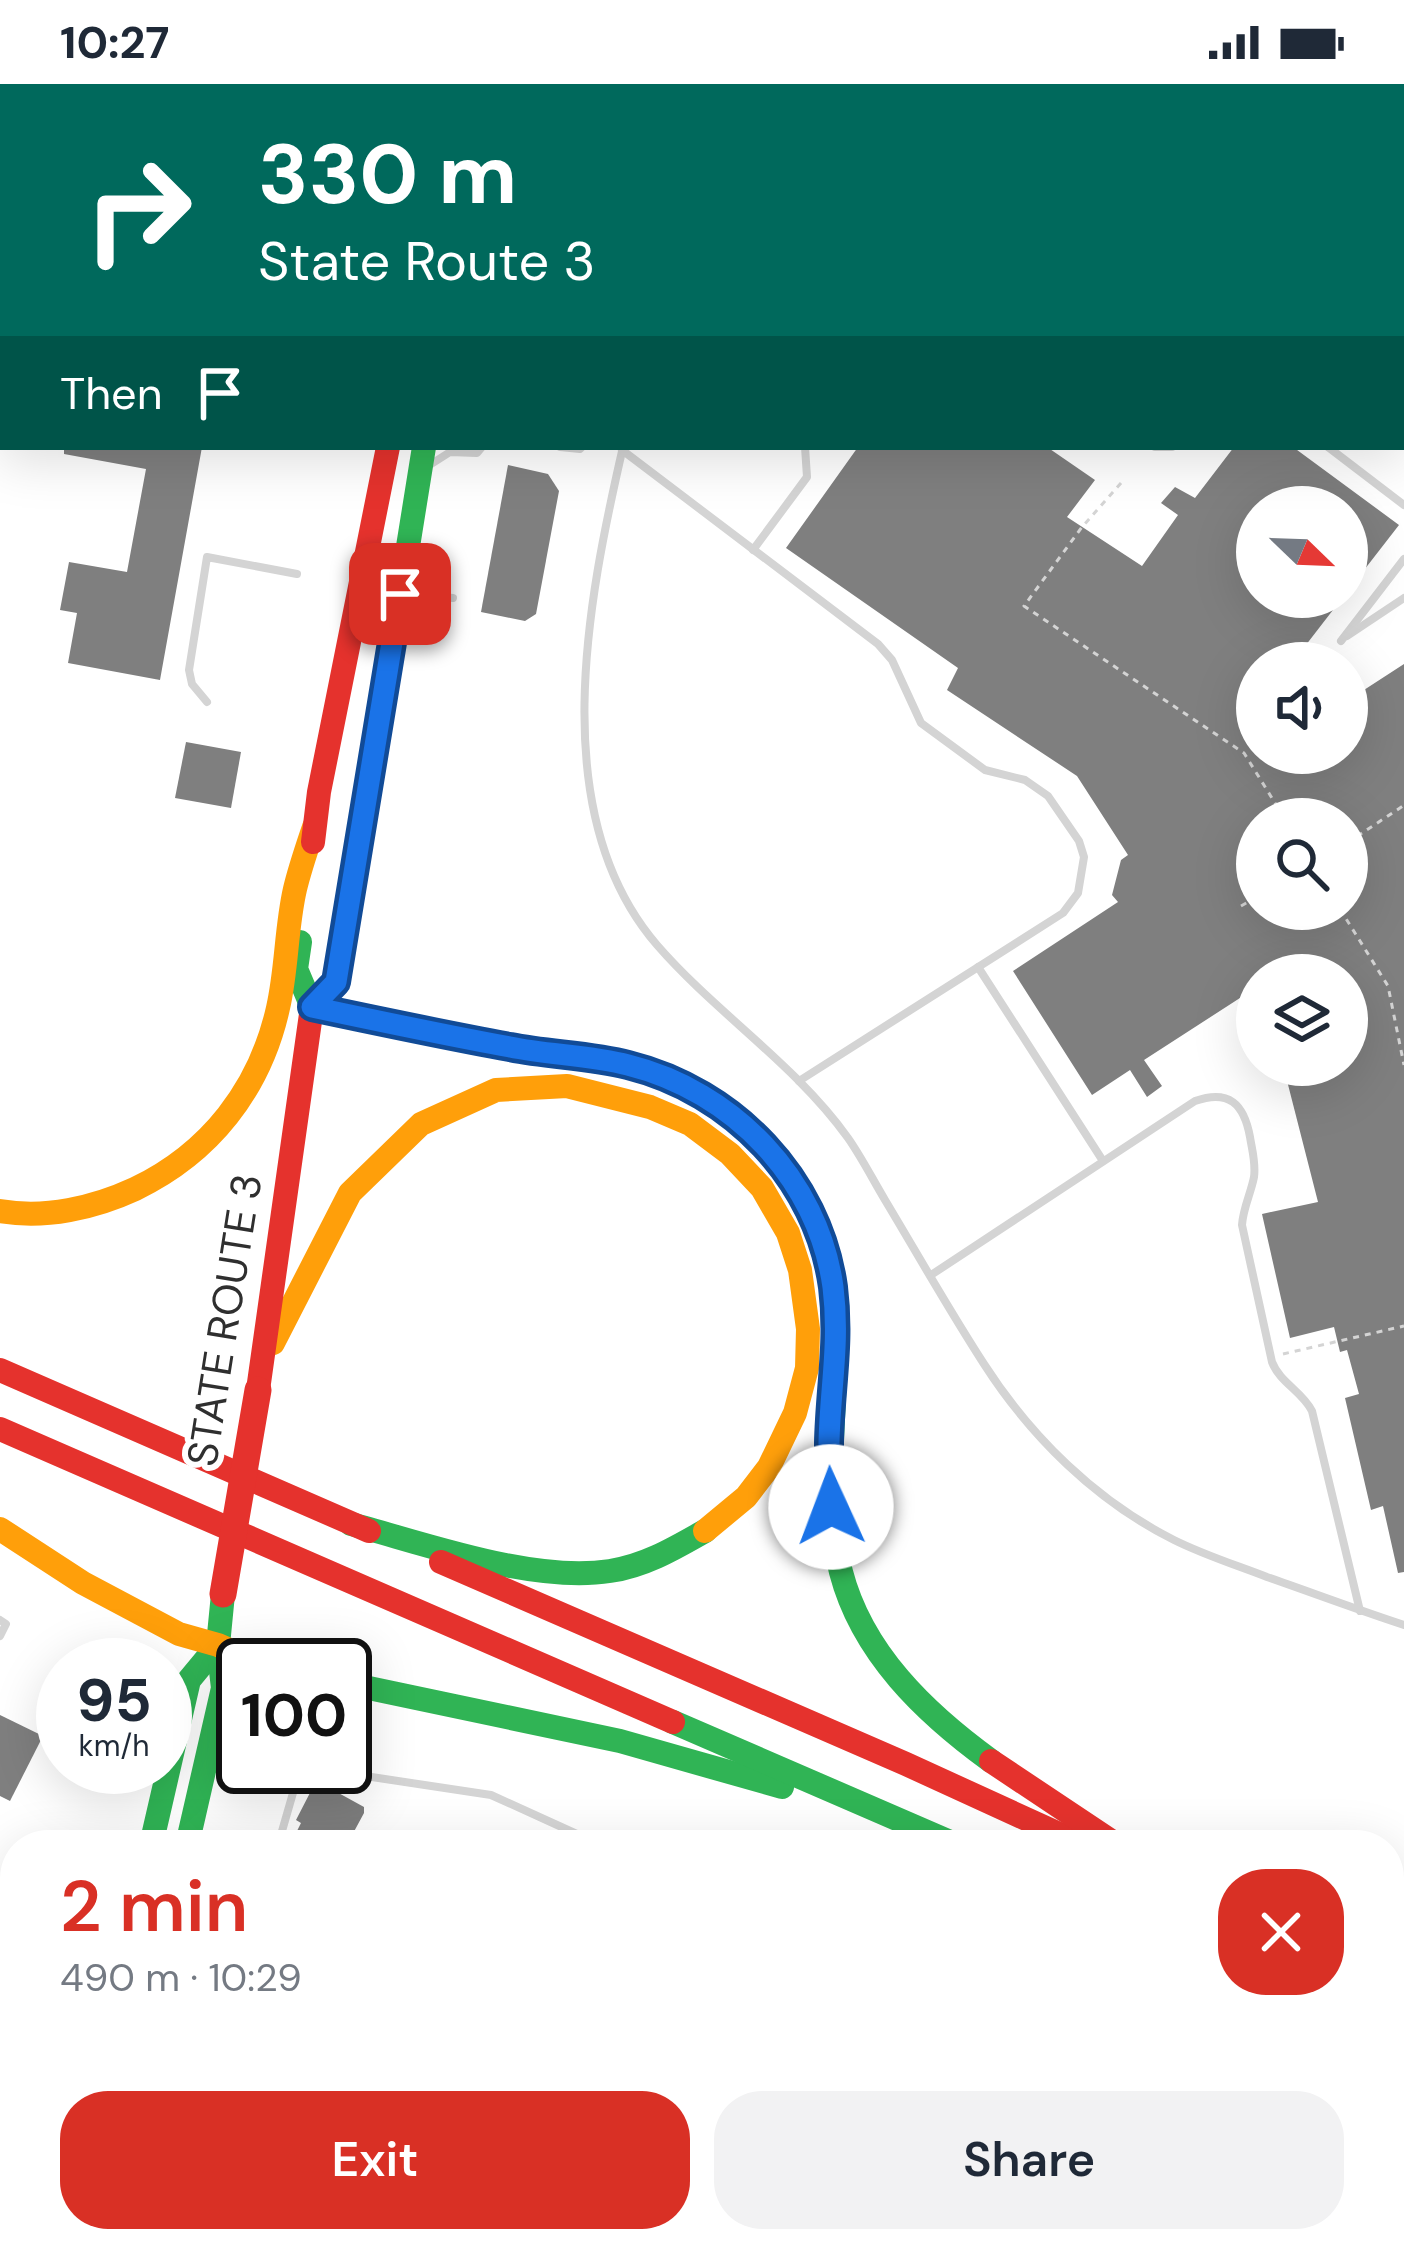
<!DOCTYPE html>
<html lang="en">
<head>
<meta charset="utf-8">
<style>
	body { margin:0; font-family:"DM Sans",sans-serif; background:#f2f2f3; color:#1f2937; height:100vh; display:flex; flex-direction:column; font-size:45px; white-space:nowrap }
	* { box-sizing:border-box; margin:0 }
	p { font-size:39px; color:#747a83 }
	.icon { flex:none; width:66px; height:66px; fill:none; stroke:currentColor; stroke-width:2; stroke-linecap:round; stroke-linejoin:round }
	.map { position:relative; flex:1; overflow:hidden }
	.sheet { position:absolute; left:0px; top:1746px; width:1404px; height:423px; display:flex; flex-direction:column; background:#fff; border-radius:48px 48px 0 0; box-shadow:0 12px 48px #0002 }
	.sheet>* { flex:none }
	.top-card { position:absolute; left:0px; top:0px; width:1404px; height:366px; box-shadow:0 12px 48px #0002; background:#00695c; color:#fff; overflow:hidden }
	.needle { width:78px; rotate:113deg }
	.controls { position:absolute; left:1236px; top:402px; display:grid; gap:24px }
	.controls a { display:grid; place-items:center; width:132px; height:132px; border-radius:50%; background:#fff; box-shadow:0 12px 48px #0002; font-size:60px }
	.speed { position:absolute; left:36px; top:1554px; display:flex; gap:24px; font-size:60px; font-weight:700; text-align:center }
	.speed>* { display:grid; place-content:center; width:156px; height:156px; border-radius:50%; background:#fff; box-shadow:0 12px 48px #0002; line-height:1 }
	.speed small { font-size:30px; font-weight:400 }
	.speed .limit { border:6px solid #111; border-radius:18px; background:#fff; color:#111 }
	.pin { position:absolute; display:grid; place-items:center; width:102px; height:102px; color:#fff; margin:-51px; border-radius:24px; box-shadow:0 6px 18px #0006 }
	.me { position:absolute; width:132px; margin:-66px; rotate:358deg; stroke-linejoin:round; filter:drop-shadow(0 0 9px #0008) }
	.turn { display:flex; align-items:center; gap:42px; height:252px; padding:0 60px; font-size:54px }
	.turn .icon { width:156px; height:156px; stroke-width:2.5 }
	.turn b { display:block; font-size:84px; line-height:102px }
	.then { display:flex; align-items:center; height:114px; padding:0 60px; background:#0003; gap:24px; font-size:45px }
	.round { display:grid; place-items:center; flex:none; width:126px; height:126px; border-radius:48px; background:#f2f2f3 }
	.head { display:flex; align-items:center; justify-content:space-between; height:204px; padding:0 60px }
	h1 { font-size:72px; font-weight:600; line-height:90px; color:#d93025 }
	.cta { display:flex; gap:24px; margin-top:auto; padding:24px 60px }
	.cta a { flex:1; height:138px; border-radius:48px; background:#d93025; color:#fff; font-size:48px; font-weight:600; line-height:138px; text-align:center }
	.cta a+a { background:#f2f2f3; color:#1f2937 }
	.status { display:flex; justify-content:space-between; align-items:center; height:84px; padding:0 60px; background:#fff; direction:ltr }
	.status svg { height:33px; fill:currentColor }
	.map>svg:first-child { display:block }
</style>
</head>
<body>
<div class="status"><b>10:27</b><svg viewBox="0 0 49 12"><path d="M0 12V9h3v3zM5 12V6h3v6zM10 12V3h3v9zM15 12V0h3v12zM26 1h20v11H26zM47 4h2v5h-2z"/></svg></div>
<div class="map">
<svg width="1404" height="2167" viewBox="0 0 1404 2167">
	<rect width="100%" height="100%" fill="#fff"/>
	<g fill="#7f7f7f" fill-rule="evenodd">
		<path d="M64,363h138l-42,233 -92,-17 9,-50 -17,-3 9,-48 58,10 19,-103 -82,-15z"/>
		<path d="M858,363h189l48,33 -28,37 75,49 36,-51 -17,-12 14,-16 20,11 39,-51h59l106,78 -52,67v-85h-90v90h86l-51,66h-35v90h90v-52l57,-37v908l-6,1 -15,-67 -12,4 -26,-112 14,-4 -12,-44 -7,2 -6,-25 -44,11 -28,-124 56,-12 -35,-137h64v-90h-90v12l-113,73 18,26 -15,11 -17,-27 -38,25 -79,-124 105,-69 -6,-7 9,-35 7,-5 -51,-79 -130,-86 11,-22 -172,-120zM1257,735h90v90h-90z"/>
		<path d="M508,381l40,9 11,17 -23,123 -11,7 -44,-9z"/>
		<path d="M186,658l55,10 -10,56 -56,-10z"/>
		<path d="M0,1631l43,21 -33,65 -10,-5z"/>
		<path d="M324,1701l40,22v6l-14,26 -3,-1 -3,7h-44l-7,-6 8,-16 -5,-3 17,-33 8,4z"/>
	</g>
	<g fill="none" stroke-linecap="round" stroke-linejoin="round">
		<g stroke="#d4d4d4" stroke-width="3" stroke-dasharray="6 6" stroke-linecap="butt">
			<path d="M1121,399l-39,44 -58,79 220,147 41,66"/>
			<path d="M1347,759l56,-37"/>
			<path d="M1241,822l16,-9"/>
			<path d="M1340,825l48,77 16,79"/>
			<path d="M1283,1270l121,-28"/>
		</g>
		<g stroke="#d4d4d4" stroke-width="8">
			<path d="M920,0l7,3"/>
			<path d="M44,3v-3"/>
			<path d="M250,3v-3"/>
			<path d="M1401,69l3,1"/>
			<path d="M1401,90l3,-4"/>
			<path d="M560,363l20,2 2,-2"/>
			<path d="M623,363c-35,152 -79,367 34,498 59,68 138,119 191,193 14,20 25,42 37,62 33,55 64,110 99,164 47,73 112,137 190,176 30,15 62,25 93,37 46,16 91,33 137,48"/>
			<path d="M1155,363h17"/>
			<path d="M1328,363l76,58"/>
			<path d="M622,366l256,194 14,16 29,63 64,47 40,10 23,16 31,45 5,16 -6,36 -15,20 -264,168"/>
			<path d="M425,384l25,-16 27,1 5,-6"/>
			<path d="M753,466l54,-73 -2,-30"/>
			<path d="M406,510l47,4"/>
			<path d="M1347,552l57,-38"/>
			<path d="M1341,557l63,-82"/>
			<path d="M207,618l-15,-18 -3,-14 18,-113 90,17"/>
			<path d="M978,883l125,194"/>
			<path d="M931,1191l264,-174c34,-12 49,3 55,36 2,13 6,26 4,40 -3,16 -11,31 -12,48l30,137c8,21 30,29 40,49l48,200"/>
			<path d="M0,1536l6,4 -6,12"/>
			<path d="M278,1761l17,-59 17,-18 179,27 110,50"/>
			<path d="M0,1979l15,11"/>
			<path d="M0,2122l15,3"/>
			<path d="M559,2154l25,13"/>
			<path d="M921,2154l24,13"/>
			<path d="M24,2167l3,-13"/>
			<path d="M420,2167l7,-13"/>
			<path d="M493,2167l11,-13"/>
			<path d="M651,2167l7,-13"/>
			<path d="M708,2167l10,-13"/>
			<path d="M1329,2167l6,-13"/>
		</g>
		<path stroke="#d4d4d4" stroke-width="16" d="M276,2154l16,13"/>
		<g stroke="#30b455" stroke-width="24">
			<path d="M463,3l1,-3"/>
			<path d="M300,858l-4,27 16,38 24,-25 7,-31 81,-504"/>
			<path d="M632,982c62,20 108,46 149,99 14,20 28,40 37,63 41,110 -6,232 23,344 21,81 84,141 150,189"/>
			<path d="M351,1440c75,20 182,59 259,47 35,-5 65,-23 95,-40"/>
			<path d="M345,1599l275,58 162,46"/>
			<path d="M673,1638l284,123"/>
			<path d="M151,1761l38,-165 29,-35"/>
			<path d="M187,1761l36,-157 -5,-43 5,-51"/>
			<path d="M70,2167l2,-13"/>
		</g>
		<g stroke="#ff9f0a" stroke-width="24">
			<path d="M502,0v3"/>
			<path d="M0,1127c45,8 94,-3 135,-22 75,-36 125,-100 143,-181 9,-39 8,-80 17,-119 5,-21 12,-41 19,-62"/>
			<path d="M273,1259l77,-150 71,-69 75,-34 71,-4 83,21 40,17 40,30 32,34 26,45 12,37 8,59 -1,39 -12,45 -26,54 -23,30 -41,34"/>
			<path d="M0,1445l83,54 96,51 39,11 45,20"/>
			<path d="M1389,1912l15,8"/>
			<path d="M1389,1972l15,8"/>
		</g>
		<g stroke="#e5322d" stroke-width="24">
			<path d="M313,758l6,-50 69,-345"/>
			<path d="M0,1286l369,161"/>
			<path d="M258,1306l54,-383 153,32 167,27"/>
			<path d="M0,1345l673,293"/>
			<path d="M441,1478l465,202 177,81"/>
			<path d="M991,1677l126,84"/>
		</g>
		<path stroke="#e5322d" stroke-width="27" d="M223,1510l35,-204"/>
	</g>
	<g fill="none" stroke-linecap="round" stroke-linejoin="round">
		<defs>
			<path id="route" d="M400,510l-64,388 -24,25c66,14 132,28 198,40 39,8 80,8 118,18 105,26 190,114 205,222 7,56 -3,102 -4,156 0,21 1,43 2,64"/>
		</defs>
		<use href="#route" stroke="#114b97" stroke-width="30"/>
		<use href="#route" stroke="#1a73e8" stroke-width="21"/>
	</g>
	<g text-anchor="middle" stroke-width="12" stroke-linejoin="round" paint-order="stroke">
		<g font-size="42" fill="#2f2f2f" stroke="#fff">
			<text transform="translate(224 1236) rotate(-81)" y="15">STATE ROUTE 3</text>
		</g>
	</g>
</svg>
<div class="controls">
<a><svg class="needle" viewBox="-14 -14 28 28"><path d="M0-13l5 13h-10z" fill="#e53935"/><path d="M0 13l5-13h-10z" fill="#747a83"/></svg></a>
<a><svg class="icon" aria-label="sound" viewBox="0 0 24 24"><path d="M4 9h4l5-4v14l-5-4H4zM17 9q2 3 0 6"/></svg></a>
<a><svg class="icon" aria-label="search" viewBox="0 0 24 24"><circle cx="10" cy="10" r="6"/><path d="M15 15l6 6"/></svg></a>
<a><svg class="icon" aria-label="layers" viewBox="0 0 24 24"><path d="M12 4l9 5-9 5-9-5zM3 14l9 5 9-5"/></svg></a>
</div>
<div class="speed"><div>95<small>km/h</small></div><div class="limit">100</div></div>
<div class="pin" style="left:400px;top:510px;background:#d93025"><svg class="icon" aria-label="arrive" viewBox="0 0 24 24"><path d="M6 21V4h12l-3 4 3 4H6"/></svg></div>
<svg class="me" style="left:831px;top:1423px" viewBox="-20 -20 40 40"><circle r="19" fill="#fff"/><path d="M0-13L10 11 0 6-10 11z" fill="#1a73e8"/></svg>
<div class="top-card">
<div class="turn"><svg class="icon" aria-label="right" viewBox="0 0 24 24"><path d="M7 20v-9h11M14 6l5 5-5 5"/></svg><div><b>330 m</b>State Route 3</div></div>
<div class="then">Then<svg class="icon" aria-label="arrive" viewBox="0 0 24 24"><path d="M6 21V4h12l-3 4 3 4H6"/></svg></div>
</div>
<section class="sheet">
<div class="head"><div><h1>2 min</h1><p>490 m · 10:29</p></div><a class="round" style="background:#d93025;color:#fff"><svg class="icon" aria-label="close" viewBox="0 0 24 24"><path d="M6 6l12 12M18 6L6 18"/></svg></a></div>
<div class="cta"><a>Exit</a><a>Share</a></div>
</section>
</div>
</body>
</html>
